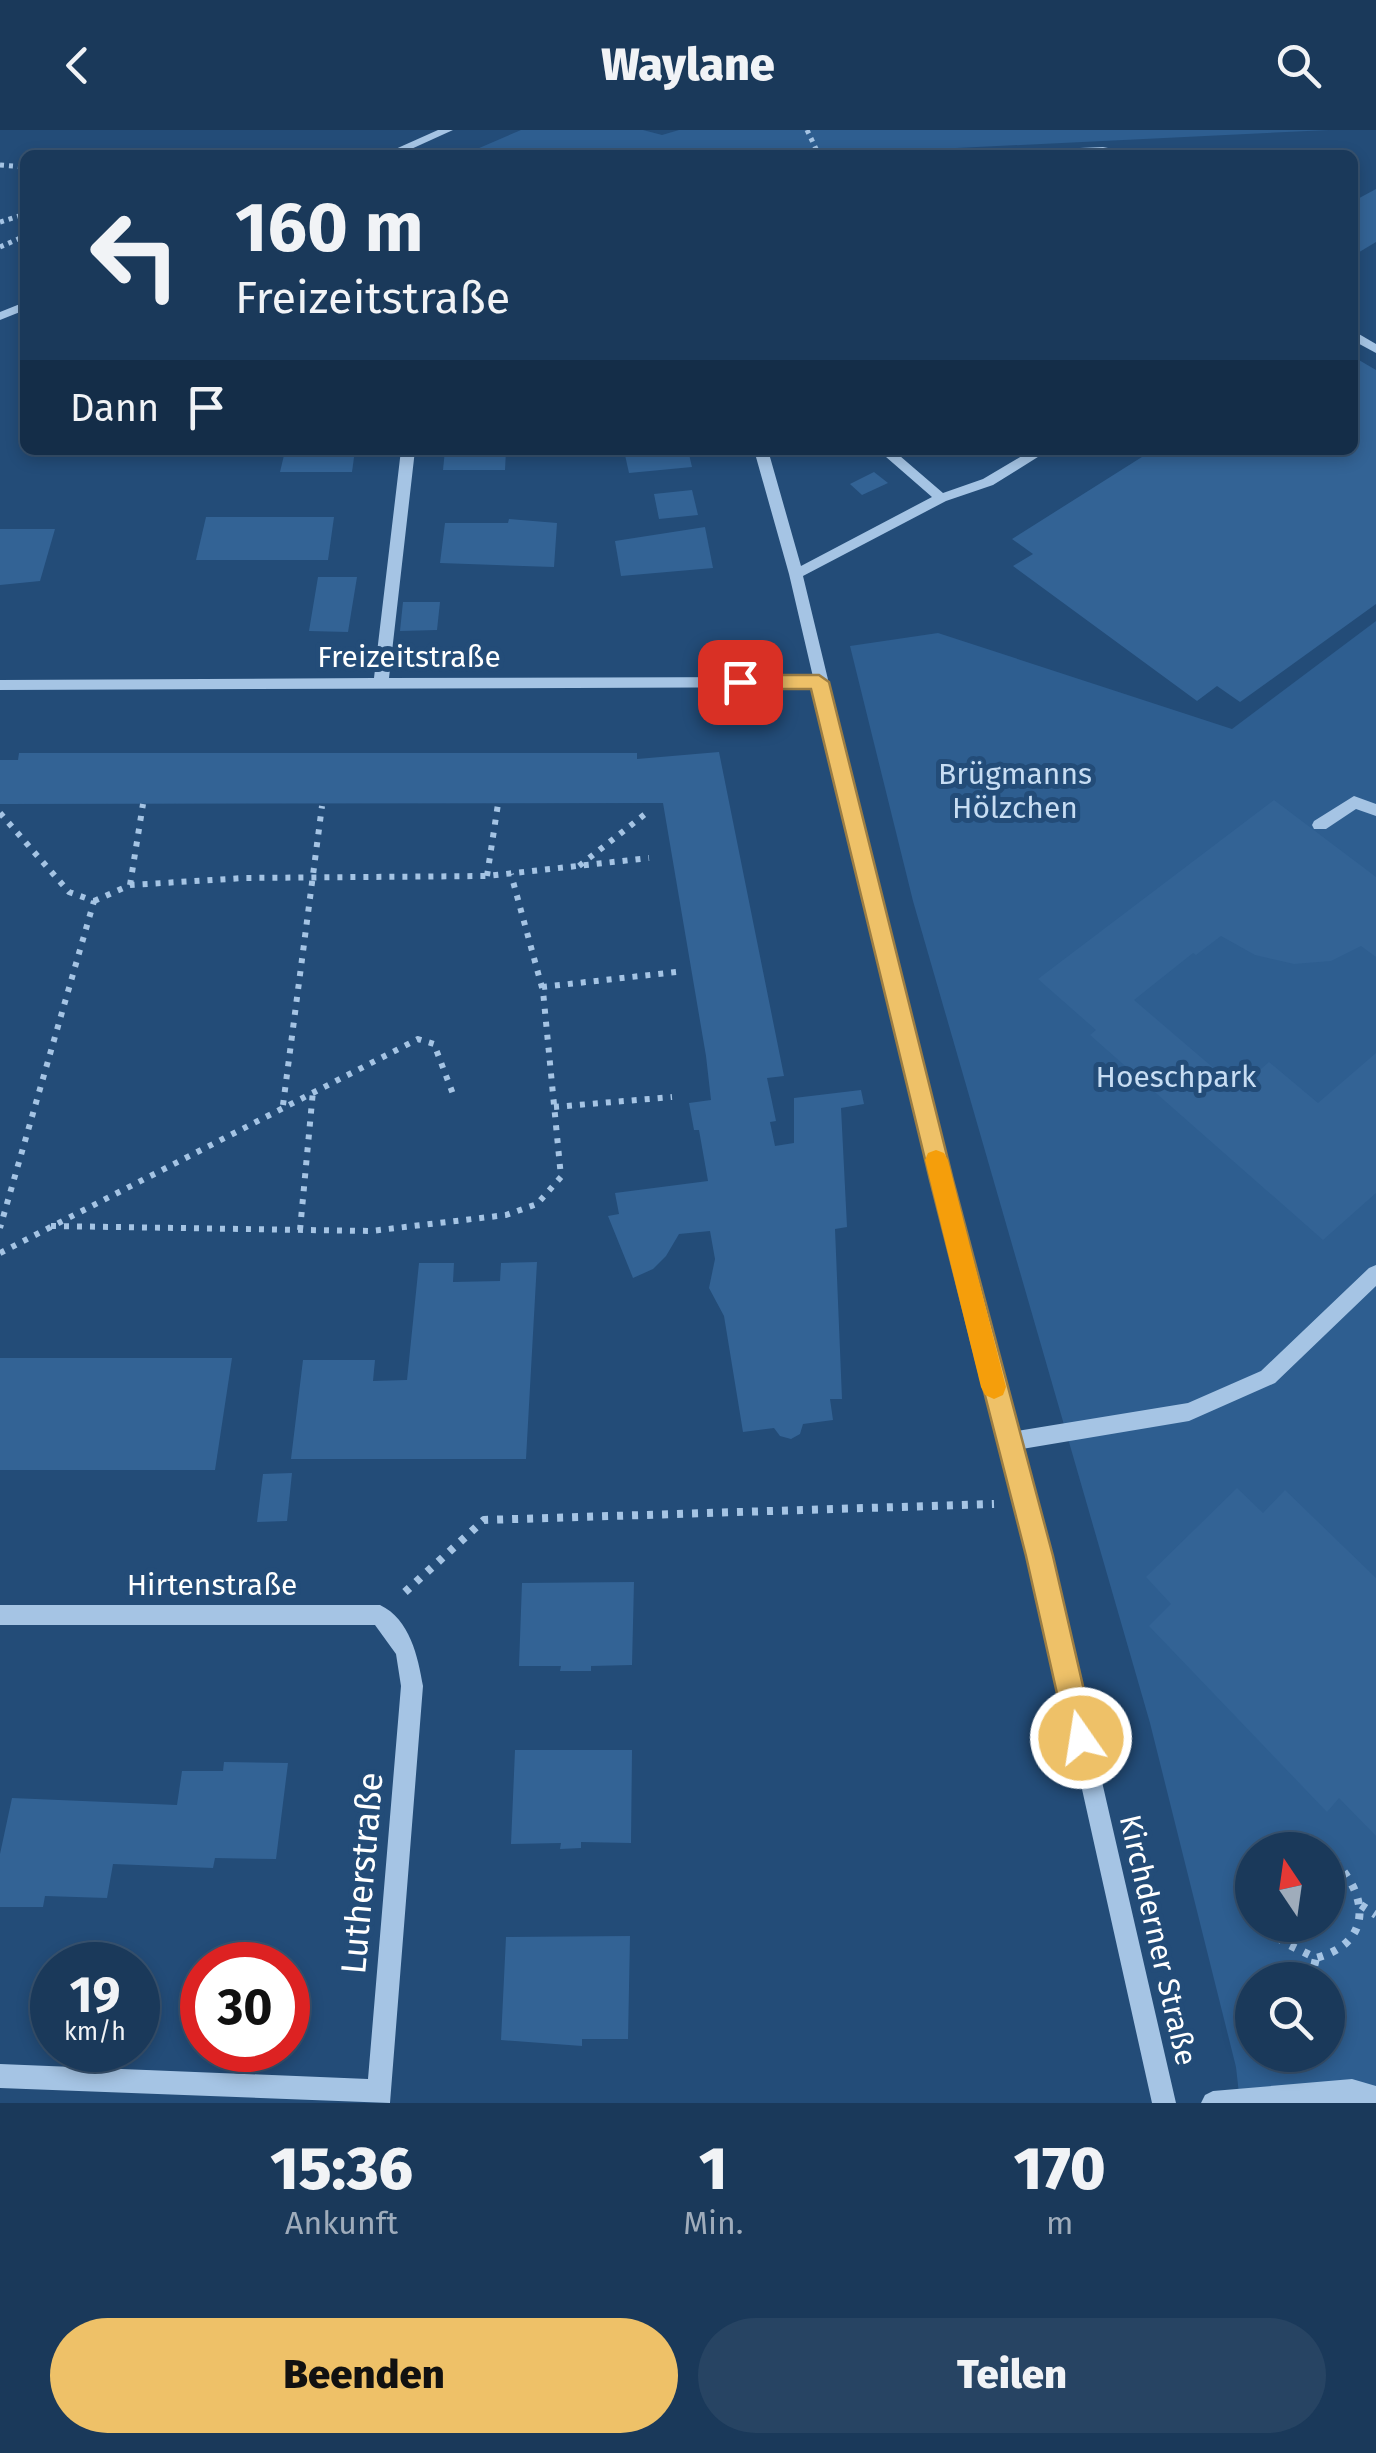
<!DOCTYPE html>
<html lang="de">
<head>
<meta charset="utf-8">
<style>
	body { margin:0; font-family:"Fira Sans",sans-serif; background:#274463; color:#f1f3f6; height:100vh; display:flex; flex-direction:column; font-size:38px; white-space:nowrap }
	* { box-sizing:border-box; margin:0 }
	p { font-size:32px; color:#9facbb }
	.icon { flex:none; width:55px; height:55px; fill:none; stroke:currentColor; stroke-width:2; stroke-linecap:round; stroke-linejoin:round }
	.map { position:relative; height:1973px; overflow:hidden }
	.details { display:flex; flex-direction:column; background:#1a395a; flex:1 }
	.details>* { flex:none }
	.guide { position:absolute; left:20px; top:20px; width:1338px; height:305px; border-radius:15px; box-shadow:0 5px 15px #0003,0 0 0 2px #385370; background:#1a395a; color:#f1f3f6; overflow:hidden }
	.needle { width:65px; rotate:347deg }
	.controls { position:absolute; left:1235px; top:1702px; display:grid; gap:20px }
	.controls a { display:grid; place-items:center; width:110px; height:110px; border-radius:50%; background:#1a395a; box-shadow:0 5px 15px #0003,0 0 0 2px #385370; font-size:50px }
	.speed { position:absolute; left:30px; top:1812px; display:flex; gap:20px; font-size:50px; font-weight:700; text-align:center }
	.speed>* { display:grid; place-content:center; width:130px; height:130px; border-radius:50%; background:#1a395a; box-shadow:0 5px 15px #0003,0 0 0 2px #385370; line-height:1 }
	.speed small { font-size:25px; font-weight:400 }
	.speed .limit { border:15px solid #d22; background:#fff; color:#111 }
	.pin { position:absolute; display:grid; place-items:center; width:85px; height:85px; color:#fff; margin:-42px; border-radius:20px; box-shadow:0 5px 15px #0006 }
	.me { position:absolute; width:110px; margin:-55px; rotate:347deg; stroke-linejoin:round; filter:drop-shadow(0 0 8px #0008) }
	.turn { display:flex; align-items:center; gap:35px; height:210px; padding:0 50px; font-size:45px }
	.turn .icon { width:130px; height:130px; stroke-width:2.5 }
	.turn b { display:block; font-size:70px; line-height:85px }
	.then { display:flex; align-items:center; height:95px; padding:0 50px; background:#0003; gap:20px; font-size:38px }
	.eta { display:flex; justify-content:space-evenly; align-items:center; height:170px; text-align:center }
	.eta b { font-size:60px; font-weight:800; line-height:70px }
	.primary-button { display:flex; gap:20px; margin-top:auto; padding:20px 50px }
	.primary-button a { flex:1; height:115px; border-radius:60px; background:#eec168; color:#111; font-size:40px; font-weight:800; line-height:115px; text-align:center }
	.primary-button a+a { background:#274463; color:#f1f3f6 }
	header { display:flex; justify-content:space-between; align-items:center; height:130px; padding:0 50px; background:#1a395a; font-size:45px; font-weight:800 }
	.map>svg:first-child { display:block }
</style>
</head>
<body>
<header><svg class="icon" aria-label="back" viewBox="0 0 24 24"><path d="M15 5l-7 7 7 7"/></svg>Waylane<svg class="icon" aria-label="search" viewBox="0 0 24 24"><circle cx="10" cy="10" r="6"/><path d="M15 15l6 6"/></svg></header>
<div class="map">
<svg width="1376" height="1973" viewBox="0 0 1376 1973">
	<rect width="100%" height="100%" fill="#234c78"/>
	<g fill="#2e5e90" fill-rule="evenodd">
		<path d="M521,0h122l19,5 17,-5h650l-517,25h-349z"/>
		<path d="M1376,491v1482h-136l-4,-36 -86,-344 -237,-822 -63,-255 88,-13 294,96zM1252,1720h76v75h-76zM1252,1850h76v75h-76z"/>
	</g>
	<g fill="#336395">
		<path d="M1376,59v53l-20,12 -4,-2v-50z"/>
		<path d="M1352,226l24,14v234l-136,98 -23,-16 -20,15 -184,-135 20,-12 -21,-15 141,-89h199z"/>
		<path d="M355,320l-3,22h-72l5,-21z"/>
		<path d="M445,320h61l-1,20h-62z"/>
		<path d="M632,320h56l4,17 -63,6 -4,-18 8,-1z"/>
		<path d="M874,342l14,11 -26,12 -12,-11z"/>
		<path d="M692,360l6,25 -39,4 -5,-25z"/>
		<path d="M206,387h128l-6,43h-132z"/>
		<path d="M509,389l48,4 -3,44 -114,-4 5,-40h63z"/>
		<path d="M705,397l8,41 -92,8 -6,-35z"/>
		<path d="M0,399h55l-15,52 -40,4z"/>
		<path d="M318,447h39l-9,55 -39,-1z"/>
		<path d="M403,472h37l-3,28 -37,1z"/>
		<path d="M719,622l65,324 -17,2 9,43 -6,1 5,24 19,-3v-45l67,-8 3,14 -23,4 6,119 -12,2 7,170h-12l3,21 -30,4 -3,10 -9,5 -11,-3 -6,-8 -31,4 -19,-116 -15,-28 6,-29 -5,-28 -31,3 -13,22 -13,13 -20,9 -25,-62 11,-2 -4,-21 93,-12 -9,-51h-5l-5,-27 22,-3 -5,-44 -43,-253 -663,1v-44h18l1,-7h618v6z"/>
		<path d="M1274,670l102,77v80l-15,-11 -30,15 -37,3 -39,-9 -34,-19 -25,19 -3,-2 -59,47 104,89 31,-27 49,41 58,-50v140l-53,47 -233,-205 6,-5 -58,-51z"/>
		<path d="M537,1132l-11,197h-235l12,-99h72l-2,21 34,-1 12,-117h35l-1,19 47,-1 1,-18z"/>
		<path d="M0,1228h232l-17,112h-215z"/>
		<path d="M292,1343l-5,48 -30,1 6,-48z"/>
		<path d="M1237,1358l26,25 22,-23 91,88v258l-37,-38 -12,14 -178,-186 22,-22 -25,-27z"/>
		<path d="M634,1452l-2,83 -41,1v5h-31l1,-5h-42l3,-83z"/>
		<path d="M515,1620h117l-1,93 -50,-1v6l-21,1 1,-6 -50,1z"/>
		<path d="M224,1632l64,1 -12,96 -61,-1 -2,10 -100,-4 -6,34 -62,-2 -2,11h-43v-53l12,-56 165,7 5,-34h41z"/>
		<path d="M630,1806l-2,103h-46v7l-81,-6 5,-103z"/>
	</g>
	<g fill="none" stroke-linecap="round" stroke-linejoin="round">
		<g stroke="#a5c4e4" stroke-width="5" stroke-dasharray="4 5" stroke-linecap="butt">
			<path d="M807,0l12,25"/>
			<path d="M0,35l25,2"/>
			<path d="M0,92l25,-8"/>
			<path d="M0,117l25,-11"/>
		</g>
		<g stroke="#a5c4e4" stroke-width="6" stroke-dasharray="5 8" stroke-linecap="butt">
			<path d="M0,683l69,79 25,9 -94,327"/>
			<path d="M579,736l70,-55"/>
			<path d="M487,746l11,-72"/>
			<path d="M130,755l13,-81"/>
			<path d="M94,771l36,-16 114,-7 243,-2 162,-18"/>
			<path d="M542,857l134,-15"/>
			<path d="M283,975l39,-299"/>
			<path d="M554,977l118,-10"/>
			<path d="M51,1096l320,5 135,-16 31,-11 24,-27 -18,-186 -32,-117"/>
			<path d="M300,1100l13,-139"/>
			<path d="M0,1123l418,-214 16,5 19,50"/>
		</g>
		<g stroke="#a5c4e4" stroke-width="8" stroke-dasharray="6 9" stroke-linecap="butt">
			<path d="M405,1462l79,-72 510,-16"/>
			<path d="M1284,1720l16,-4 18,4"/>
			<path d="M1361,1775l15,10"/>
			<path d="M1269,1795l14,17 33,16c60,-16 52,-68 12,-103"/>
			<path d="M1311,1850l5,-22"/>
		</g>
		<g fill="#a5c4e4" fill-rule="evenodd">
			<path d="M438,0h15l-55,25h-16z"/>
			<path d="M1103,17l40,8h-164l6,-3z"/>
			<path d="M25,172v8l-25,10v-8z"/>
			<path d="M1352,200l24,14v9l-24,-13z"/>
			<path d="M401,320h14l-26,228 424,-1 -24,-103 -35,-124h14l33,116 131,-69 -54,-47h15l50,43 40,-14 49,-29h17l-56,35 -47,16 -143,75 128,530 86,325 171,-28 73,-32 108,-103 7,-3v21l-101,97 -86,38 -167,28 28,107 126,547h-24l-122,-547 -117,-450 -97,-419 -816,3v-10l374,-2z"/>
			<path d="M1354,666l22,8v12l-20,-7 -30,20h-12l-2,-4 2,-4z"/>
			<path d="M0,1475h380c30,14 38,52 43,81l-33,417 -390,-15v-24l368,15 33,-393 -5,-32 -21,-29h-375z"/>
			<path d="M1352,1949l24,7v17h-175l4,-8 8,-4z"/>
		</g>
	</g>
	<path fill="#eec168" stroke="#9b7d44" stroke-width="2.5" d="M740,545h79l10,7 124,498 100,376 42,182 -4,10 -10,5 -10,-5 -4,-10 -41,-182 -96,-376 -119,-491h-71l-10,-7z"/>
	<path fill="#f59e0b" d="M936,1020l8,3 4,7 58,227 -3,8 -9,4 -9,-4 -4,-8 -56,-227 3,-7z"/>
	<g text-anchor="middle" stroke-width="10" stroke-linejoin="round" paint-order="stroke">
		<g font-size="30" fill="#fff" stroke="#234c78">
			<text x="409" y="537">Freizeitstraße</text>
			<text x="212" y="1465">Hirtenstraße</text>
			<text transform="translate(1158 1810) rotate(77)" y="10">Kirchderner Straße</text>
		</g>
		<g font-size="30" fill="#c7ddf3" stroke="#234c78">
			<text x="1015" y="654">Brügmanns<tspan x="1015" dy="34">Hölzchen</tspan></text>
			<text x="1176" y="957">Hoeschpark</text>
		</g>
		<g font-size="35" fill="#fff" stroke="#234c78">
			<text transform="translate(362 1743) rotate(-85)" y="12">Lutherstraße</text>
		</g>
	</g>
</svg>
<div class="controls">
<a><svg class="needle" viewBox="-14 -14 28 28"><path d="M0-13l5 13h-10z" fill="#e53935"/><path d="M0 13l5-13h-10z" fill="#9facbb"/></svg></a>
<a><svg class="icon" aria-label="search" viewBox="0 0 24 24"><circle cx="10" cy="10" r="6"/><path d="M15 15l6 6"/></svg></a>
</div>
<div class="speed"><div>19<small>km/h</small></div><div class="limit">30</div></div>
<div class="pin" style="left:740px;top:552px;background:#d93025"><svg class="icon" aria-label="arrive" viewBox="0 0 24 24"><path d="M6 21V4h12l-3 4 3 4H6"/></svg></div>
<svg class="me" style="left:1081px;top:1608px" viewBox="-20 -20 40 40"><circle r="17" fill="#eec168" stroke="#fff" stroke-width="3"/><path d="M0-11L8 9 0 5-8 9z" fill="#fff"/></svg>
<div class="guide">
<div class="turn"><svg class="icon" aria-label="left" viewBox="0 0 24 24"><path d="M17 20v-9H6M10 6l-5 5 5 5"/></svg><div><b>160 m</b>Freizeitstraße</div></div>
<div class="then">Dann<svg class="icon" aria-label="arrive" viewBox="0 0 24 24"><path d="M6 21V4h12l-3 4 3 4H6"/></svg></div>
</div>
</div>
<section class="details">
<div class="eta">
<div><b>15:36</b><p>Ankunft</p></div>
<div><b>1</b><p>Min.</p></div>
<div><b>170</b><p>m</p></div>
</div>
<div class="primary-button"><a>Beenden</a><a>Teilen</a></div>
</section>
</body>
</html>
